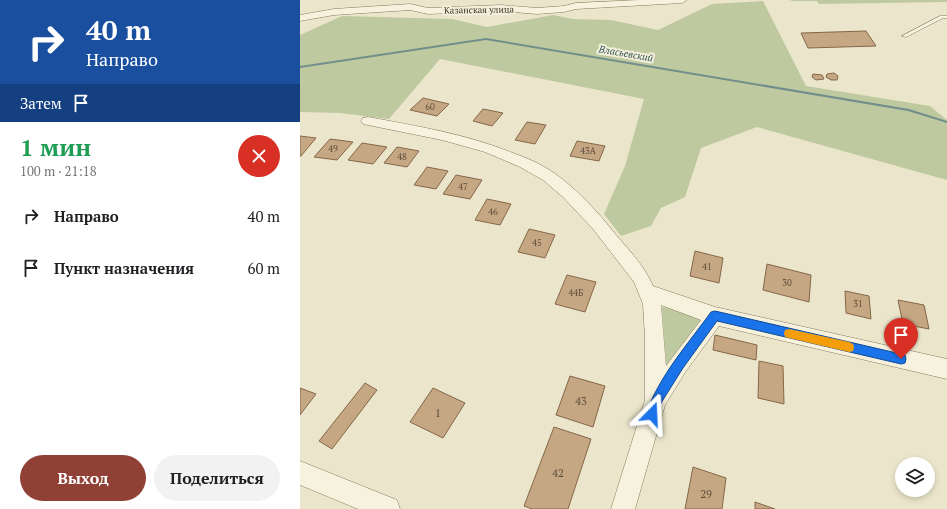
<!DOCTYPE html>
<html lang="ru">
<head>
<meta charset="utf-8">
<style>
	body { margin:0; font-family:"PT Serif",serif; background:#f2f2f2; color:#202124; height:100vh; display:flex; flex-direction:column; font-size:15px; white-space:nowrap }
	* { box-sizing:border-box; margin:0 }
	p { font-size:13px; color:#757577 }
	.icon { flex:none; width:22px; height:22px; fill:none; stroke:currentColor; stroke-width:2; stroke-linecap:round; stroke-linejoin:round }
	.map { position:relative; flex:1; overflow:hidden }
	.details { display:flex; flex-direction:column; background:#fff; width:300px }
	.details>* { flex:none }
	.banner { background:#1a4fa0; color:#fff; overflow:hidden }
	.tools { position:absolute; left:595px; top:457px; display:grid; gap:8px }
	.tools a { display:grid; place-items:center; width:40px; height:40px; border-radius:50%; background:#fff; box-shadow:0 2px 6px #0003; font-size:20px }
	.pin { position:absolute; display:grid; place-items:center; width:34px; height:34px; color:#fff; margin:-41px -17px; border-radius:50% 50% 50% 0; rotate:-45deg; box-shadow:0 0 4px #0007 }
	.pin .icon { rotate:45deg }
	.me { position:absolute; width:44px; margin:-22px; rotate:21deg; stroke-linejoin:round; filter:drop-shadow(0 0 3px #0008) }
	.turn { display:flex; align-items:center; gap:14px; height:84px; padding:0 20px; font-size:18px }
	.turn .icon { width:52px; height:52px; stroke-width:2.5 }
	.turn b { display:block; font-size:28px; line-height:34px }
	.then { display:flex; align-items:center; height:38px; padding:0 20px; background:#0003; gap:8px; font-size:15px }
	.round { display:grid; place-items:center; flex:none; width:42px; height:42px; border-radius:21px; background:#f2f2f2 }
	.overview { display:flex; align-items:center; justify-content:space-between; height:68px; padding:0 20px }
	h1 { font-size:24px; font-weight:800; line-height:30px; color:#1e9e55 }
	.cta { display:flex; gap:8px; margin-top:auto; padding:8px 20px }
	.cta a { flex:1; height:46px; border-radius:24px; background:#914035; color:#fff; font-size:16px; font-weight:800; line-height:46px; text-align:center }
	.cta a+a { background:#f2f2f2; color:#202124 }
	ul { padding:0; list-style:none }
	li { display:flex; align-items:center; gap:12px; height:52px; padding:0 20px }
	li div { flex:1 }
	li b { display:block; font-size:15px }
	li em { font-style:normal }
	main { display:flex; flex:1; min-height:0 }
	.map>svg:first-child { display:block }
</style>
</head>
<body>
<main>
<section class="details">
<div class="banner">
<div class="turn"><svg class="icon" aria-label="right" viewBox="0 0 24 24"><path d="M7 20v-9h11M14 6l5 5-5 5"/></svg><div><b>40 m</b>Направо</div></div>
<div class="then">Затем<svg class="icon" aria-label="arrive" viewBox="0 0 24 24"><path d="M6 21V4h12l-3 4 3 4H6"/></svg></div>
</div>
<div class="overview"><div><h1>1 мин</h1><p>100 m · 21:18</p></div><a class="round" style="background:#d93025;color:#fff"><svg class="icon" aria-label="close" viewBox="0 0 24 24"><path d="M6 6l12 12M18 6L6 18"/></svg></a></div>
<ul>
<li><svg class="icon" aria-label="right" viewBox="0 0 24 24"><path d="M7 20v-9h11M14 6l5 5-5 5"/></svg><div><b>Направо</b></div><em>40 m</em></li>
<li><svg class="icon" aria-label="arrive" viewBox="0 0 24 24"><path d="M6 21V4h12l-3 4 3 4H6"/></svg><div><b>Пункт назначения</b></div><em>60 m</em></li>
</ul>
<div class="cta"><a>Выход</a><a>Поделиться</a></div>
</section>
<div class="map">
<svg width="647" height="509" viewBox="0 0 647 509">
	<rect width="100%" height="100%" fill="#ebe6cb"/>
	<g fill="#bfc99f">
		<path d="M489,0h158v2l-128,2 -2,-3h-24z"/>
		<path d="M463,1l43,85 124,20 17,14v60l-190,-53 -56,21 -16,49 -24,11 -10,18 -30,10 -17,-22 21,-48 19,-67 -204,-40 -51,60 -49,-6 -40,-1v-77l42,-19 110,3 35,8 66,-12 20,4 38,1 47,10 54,-26z"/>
		<path d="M358,306l40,9 3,6 -38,54z"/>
	</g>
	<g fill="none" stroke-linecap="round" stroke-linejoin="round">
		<path fill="#728e8b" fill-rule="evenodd" d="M186,38l423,71 38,12v2l-39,-12 -422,-71 -186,28v-2z"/>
	</g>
	<g fill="#c6a784" stroke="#846748">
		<path d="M566,31l10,15 -68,2 -7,-15z"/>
		<path d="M534,73l4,3 -1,4h-6l-5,-3 1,-3z"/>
		<path d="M513,74l9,1 2,4 -8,1 -4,-3z"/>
		<path d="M123,98l26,6 -12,12 -27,-6z"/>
		<path d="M183,109l20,4 -11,13 -19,-5z"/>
		<path d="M227,122l19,3 -11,19 -20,-4z"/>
		<path d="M0,136l16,2 -15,18h-1z"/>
		<path d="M30,139l23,3 -16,18 -23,-3z"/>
		<path d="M277,141l28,5 -6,15 -29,-5z"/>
		<path d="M62,143l25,4 -14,17 -25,-4z"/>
		<path d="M97,147l22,4 -12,16 -23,-4z"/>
		<path d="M127,167l21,4 -12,18 -22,-4z"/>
		<path d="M156,175l26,5 -12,19 -27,-5z"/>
		<path d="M187,199l24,5 -11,21 -25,-5z"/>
		<path d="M229,229l26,6 -10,23 -27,-6z"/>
		<path d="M395,251l28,7 -4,25 -29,-7z"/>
		<path d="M467,264l44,11 -2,27 -46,-12z"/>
		<path d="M267,275l29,7 -11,30 -30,-8z"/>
		<path d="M545,291l24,5 2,23 -25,-6z"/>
		<path d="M598,300l26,5 5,24 -26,-5z"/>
		<path d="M415,335l42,10 -1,15 -43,-10z"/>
		<path d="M459,361l24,5 1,38 -26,-6z"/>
		<path d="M270,376l35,10 -12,41 -37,-12z"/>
		<path d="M65,383l12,7 -45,59 -13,-8z"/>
		<path d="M0,388l16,6 -16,21z"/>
		<path d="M133,388l32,15 -22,35 -33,-16z"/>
		<path d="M254,427l37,12 -23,70h-36l-8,-3z"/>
		<path d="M393,467l33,11 -4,31h-37z"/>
		<path d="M455,502l20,7h-20z"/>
	</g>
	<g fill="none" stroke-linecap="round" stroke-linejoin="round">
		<defs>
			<path id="lane" d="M640,16h7v2h-4l-37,19 -4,-1z"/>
			<g id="street">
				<path d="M339,0h48l-5,3 -106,6 -12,3 -27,2 -36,-3 -73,3 -18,-4 -76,5 -34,6v-6l34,-6 76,-5 18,4 73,-3 36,3 27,-2 12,-3z"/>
				<path d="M68,117c49,9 98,17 145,36 14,5 28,11 41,20 23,16 44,39 62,62 14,16 29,32 37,51l62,21 232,52v20l-228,-53 -33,45 -21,34 -30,104h-24l34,-109v-62l-2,-34 -9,-22 -41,-53 -30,-32 -20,-17 -23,-13 -35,-15 -43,-12 -79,-16 -2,-3 2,-3zM361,305l40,15 -35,46z"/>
				<path d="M0,461l97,39 3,9h-42l-58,-24z"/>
			</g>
		</defs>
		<use href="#lane" stroke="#877960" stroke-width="1"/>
		<use href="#street" stroke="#877960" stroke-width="1"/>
		<use href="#lane" fill="#f7f2dd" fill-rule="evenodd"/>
		<use href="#street" fill="#f7f2dd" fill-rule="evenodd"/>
	</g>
	<path fill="#1a73e8" stroke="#114b97" d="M415,311l186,43 4,1 1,4 -1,4 -4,1 -184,-43 -34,47 -22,35 -5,15 -4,2 -4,-2 -2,-4c13,-38 42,-70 65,-102z"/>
	<path fill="#f59e0b" d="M489,329l60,13 4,2 1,3 -1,4 -4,1 -60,-14 -4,-1 -1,-4 1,-3z"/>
	<g text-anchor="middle" stroke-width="4" stroke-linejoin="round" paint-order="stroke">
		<g font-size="9" fill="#393022" stroke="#f3efda">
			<text transform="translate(179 10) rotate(-1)" y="3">Казанская улица</text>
		</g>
		<g font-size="9" fill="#5c4e3a">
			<text x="130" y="110">60</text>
			<text x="33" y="152">49</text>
			<text x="288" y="154">43А</text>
			<text x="102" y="160">48</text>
			<text x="163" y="190">47</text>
			<text x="193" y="215">46</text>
			<text x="237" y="246">45</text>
			<text x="407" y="270">41</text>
			<text x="487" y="286">30</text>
			<text x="276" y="296">44Б</text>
			<text x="558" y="307">31</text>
		</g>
		<g font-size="10" font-style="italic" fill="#335557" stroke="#f3efda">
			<text transform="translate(326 53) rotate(10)" y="4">Власьевский</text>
		</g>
		<g font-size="11" fill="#5c4e3a">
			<text x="281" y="405">43</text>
			<text x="138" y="417">1</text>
			<text x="258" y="477">42</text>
			<text x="406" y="498">29</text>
		</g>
	</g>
</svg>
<div class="tools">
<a><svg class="icon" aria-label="layers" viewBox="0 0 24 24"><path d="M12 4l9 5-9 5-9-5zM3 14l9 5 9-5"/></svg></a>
</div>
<div class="pin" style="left:601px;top:359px;background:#d93025"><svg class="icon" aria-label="arrive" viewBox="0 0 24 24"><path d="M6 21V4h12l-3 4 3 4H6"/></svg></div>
<svg class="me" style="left:352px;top:414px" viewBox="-20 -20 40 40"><path d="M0-17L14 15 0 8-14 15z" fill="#1a73e8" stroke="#fff" stroke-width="4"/></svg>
</div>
</main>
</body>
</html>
